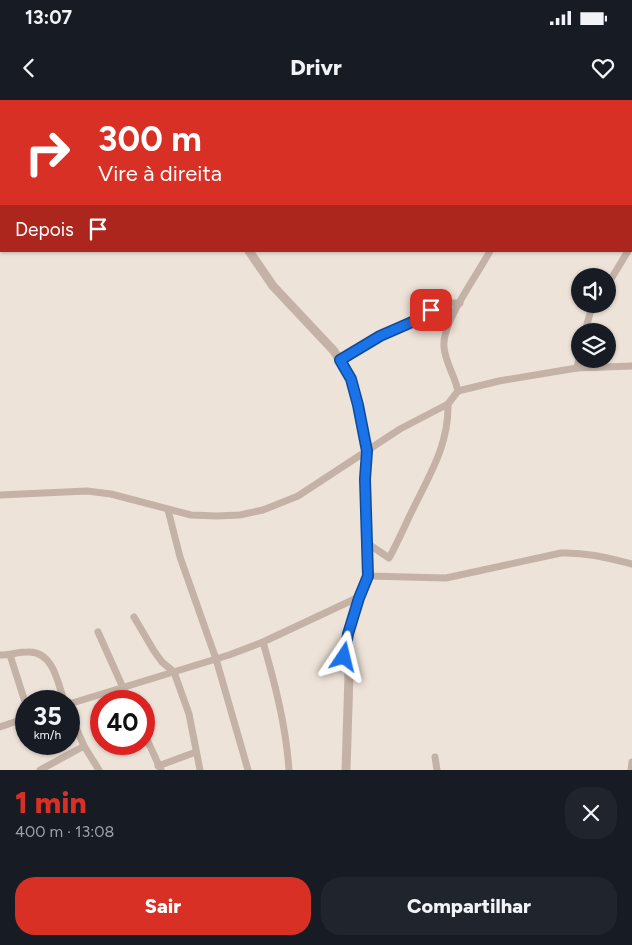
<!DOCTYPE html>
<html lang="pt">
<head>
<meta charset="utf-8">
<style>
	body { margin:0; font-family:Figtree,sans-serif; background:#20242c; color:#f1f3f6; height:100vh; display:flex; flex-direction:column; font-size:19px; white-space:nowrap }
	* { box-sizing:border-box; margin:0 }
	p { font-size:16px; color:#9ea1a6 }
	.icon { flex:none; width:28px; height:28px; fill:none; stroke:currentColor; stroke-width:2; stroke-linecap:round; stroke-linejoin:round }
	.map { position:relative; height:670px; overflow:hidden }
	.drawer { display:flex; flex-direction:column; background:#171b24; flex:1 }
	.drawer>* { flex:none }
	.guide { position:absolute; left:0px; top:0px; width:632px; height:152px; box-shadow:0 1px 4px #0004; background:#d93025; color:#fff; overflow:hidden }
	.tools { position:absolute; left:571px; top:168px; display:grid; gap:10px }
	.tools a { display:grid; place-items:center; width:45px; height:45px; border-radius:50%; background:#171b24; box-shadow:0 1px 4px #0004; font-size:25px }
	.speed { position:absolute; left:15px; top:590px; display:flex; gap:10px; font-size:25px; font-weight:700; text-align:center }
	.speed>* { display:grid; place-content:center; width:65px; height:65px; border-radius:50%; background:#171b24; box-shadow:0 1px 4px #0004; line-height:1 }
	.speed small { font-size:12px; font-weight:400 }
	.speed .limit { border:8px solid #d22; background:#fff; color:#111 }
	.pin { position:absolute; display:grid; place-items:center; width:42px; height:42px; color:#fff; margin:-21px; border-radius:10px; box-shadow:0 2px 8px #0006 }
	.me { position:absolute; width:55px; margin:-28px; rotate:10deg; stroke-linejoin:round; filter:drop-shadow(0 0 4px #0008) }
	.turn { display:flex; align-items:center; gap:18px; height:105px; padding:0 15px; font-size:22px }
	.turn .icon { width:65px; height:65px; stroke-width:2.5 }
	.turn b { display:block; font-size:35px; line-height:42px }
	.then { display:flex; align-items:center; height:48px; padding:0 15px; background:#0003; gap:10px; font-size:19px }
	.round { display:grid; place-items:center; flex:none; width:52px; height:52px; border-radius:20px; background:#20242c }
	.headline { display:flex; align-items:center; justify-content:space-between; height:85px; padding:0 15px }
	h1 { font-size:30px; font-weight:800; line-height:38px; color:#d93025 }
	.primary-button { display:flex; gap:10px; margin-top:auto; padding:10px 15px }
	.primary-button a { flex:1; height:58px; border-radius:20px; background:#d93025; color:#fff; font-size:20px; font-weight:800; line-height:58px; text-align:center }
	.primary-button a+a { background:#20242c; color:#f1f3f6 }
	.status { display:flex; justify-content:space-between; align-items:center; height:35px; padding:0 25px; background:#171b24; direction:ltr }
	.status svg { height:14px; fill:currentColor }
	header { display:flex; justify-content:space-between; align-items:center; height:65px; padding:0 15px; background:#171b24; font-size:22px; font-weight:800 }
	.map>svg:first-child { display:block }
</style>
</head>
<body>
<div class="status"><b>13:07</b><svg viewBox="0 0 49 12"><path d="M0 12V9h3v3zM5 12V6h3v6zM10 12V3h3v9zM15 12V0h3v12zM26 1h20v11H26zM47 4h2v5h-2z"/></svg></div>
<header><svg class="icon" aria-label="back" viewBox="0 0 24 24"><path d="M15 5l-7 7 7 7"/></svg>Drivr<svg class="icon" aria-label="heart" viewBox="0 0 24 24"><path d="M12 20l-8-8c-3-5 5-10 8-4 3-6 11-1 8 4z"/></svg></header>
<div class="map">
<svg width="632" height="670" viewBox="0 0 632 670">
	<rect width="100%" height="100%" fill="#eee3d9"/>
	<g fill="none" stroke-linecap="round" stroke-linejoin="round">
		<g stroke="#c4b2a7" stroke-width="7">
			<path d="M309,1v-1"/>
			<path d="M590,1l1,-1"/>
			<path d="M631,146l1,-1"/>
			<path d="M608,184l20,-33"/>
			<path d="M585,231l6,-21 4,-6"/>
			<path d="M340,260l40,-24 32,-14 33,-19h15"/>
			<path d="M577,268l3,-14"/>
			<path d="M458,291c-3,-15 -13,-29 -14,-44 -3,-24 34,-73 46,-96"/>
			<path d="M0,395l87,-4 24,3 80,21 26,1 23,-1 23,-5 35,-14 102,-67 48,-25 10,-13 41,-10 78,-13 55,-2"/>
			<path d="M168,410l12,47 36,102 32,111"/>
			<path d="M367,443l22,15c9,-16 16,-33 24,-49 17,-35 36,-65 35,-105"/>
			<path d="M368,476l78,2 115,-25c25,-1 47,5 71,11"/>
			<path d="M134,517l20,34 8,11 12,10 15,42 11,56"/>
			<path d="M98,532l31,69"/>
			<path d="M263,542c12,42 23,84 26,128"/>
			<path d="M0,555c10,0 18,-3 27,-3 26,-2 31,31 37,49"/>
			<path d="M10,555l16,50"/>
			<path d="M69,604l160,-49 34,-13 96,-45"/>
			<path d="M69,612l15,34 15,24"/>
			<path d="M0,627l26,-9"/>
			<path d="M144,633l17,37"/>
			<path d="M435,657l2,13"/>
			<path d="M158,666l38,-14"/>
			<path d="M40,670l44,-24"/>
			<path d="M631,670l1,-8"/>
		</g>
		<g stroke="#c4b2a7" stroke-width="9">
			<path d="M200,1v-1"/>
			<path d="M249,151l24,35 61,65 17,28 7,26 9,46 -2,28 3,97 -9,21 -11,37 -4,23 5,18 -3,95"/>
		</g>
	</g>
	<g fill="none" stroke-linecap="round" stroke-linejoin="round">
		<defs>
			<path id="route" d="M344,557l4,-23 11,-36 9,-22 -3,-97 2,-28 -9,-46 -7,-26 -11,-19 40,-24 32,-14 19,-12"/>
		</defs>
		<use href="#route" stroke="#114b97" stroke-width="12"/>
		<use href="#route" stroke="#1a73e8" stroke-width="9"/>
	</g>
</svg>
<div class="tools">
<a><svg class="icon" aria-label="sound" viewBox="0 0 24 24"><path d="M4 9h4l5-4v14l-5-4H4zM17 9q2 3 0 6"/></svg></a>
<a><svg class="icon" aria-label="layers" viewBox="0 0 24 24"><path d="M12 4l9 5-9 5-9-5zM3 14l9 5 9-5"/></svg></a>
</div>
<div class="speed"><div>35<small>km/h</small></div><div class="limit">40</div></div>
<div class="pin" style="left:431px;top:210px;background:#d93025"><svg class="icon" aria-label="arrive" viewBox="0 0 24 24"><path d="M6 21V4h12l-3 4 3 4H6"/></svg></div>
<svg class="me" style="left:344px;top:557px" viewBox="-20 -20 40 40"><path d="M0-17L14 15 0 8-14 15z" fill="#1a73e8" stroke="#fff" stroke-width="4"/></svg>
<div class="guide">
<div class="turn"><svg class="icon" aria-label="right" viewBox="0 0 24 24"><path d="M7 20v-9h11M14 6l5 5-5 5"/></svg><div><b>300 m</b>Vire à direita</div></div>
<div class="then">Depois<svg class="icon" aria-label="arrive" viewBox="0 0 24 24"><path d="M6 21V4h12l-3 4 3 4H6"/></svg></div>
</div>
</div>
<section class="drawer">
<div class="headline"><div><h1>1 min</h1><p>400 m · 13:08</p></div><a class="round"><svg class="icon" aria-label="close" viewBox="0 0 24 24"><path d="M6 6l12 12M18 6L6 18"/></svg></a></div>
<div class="primary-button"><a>Sair</a><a>Compartilhar</a></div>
</section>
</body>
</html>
